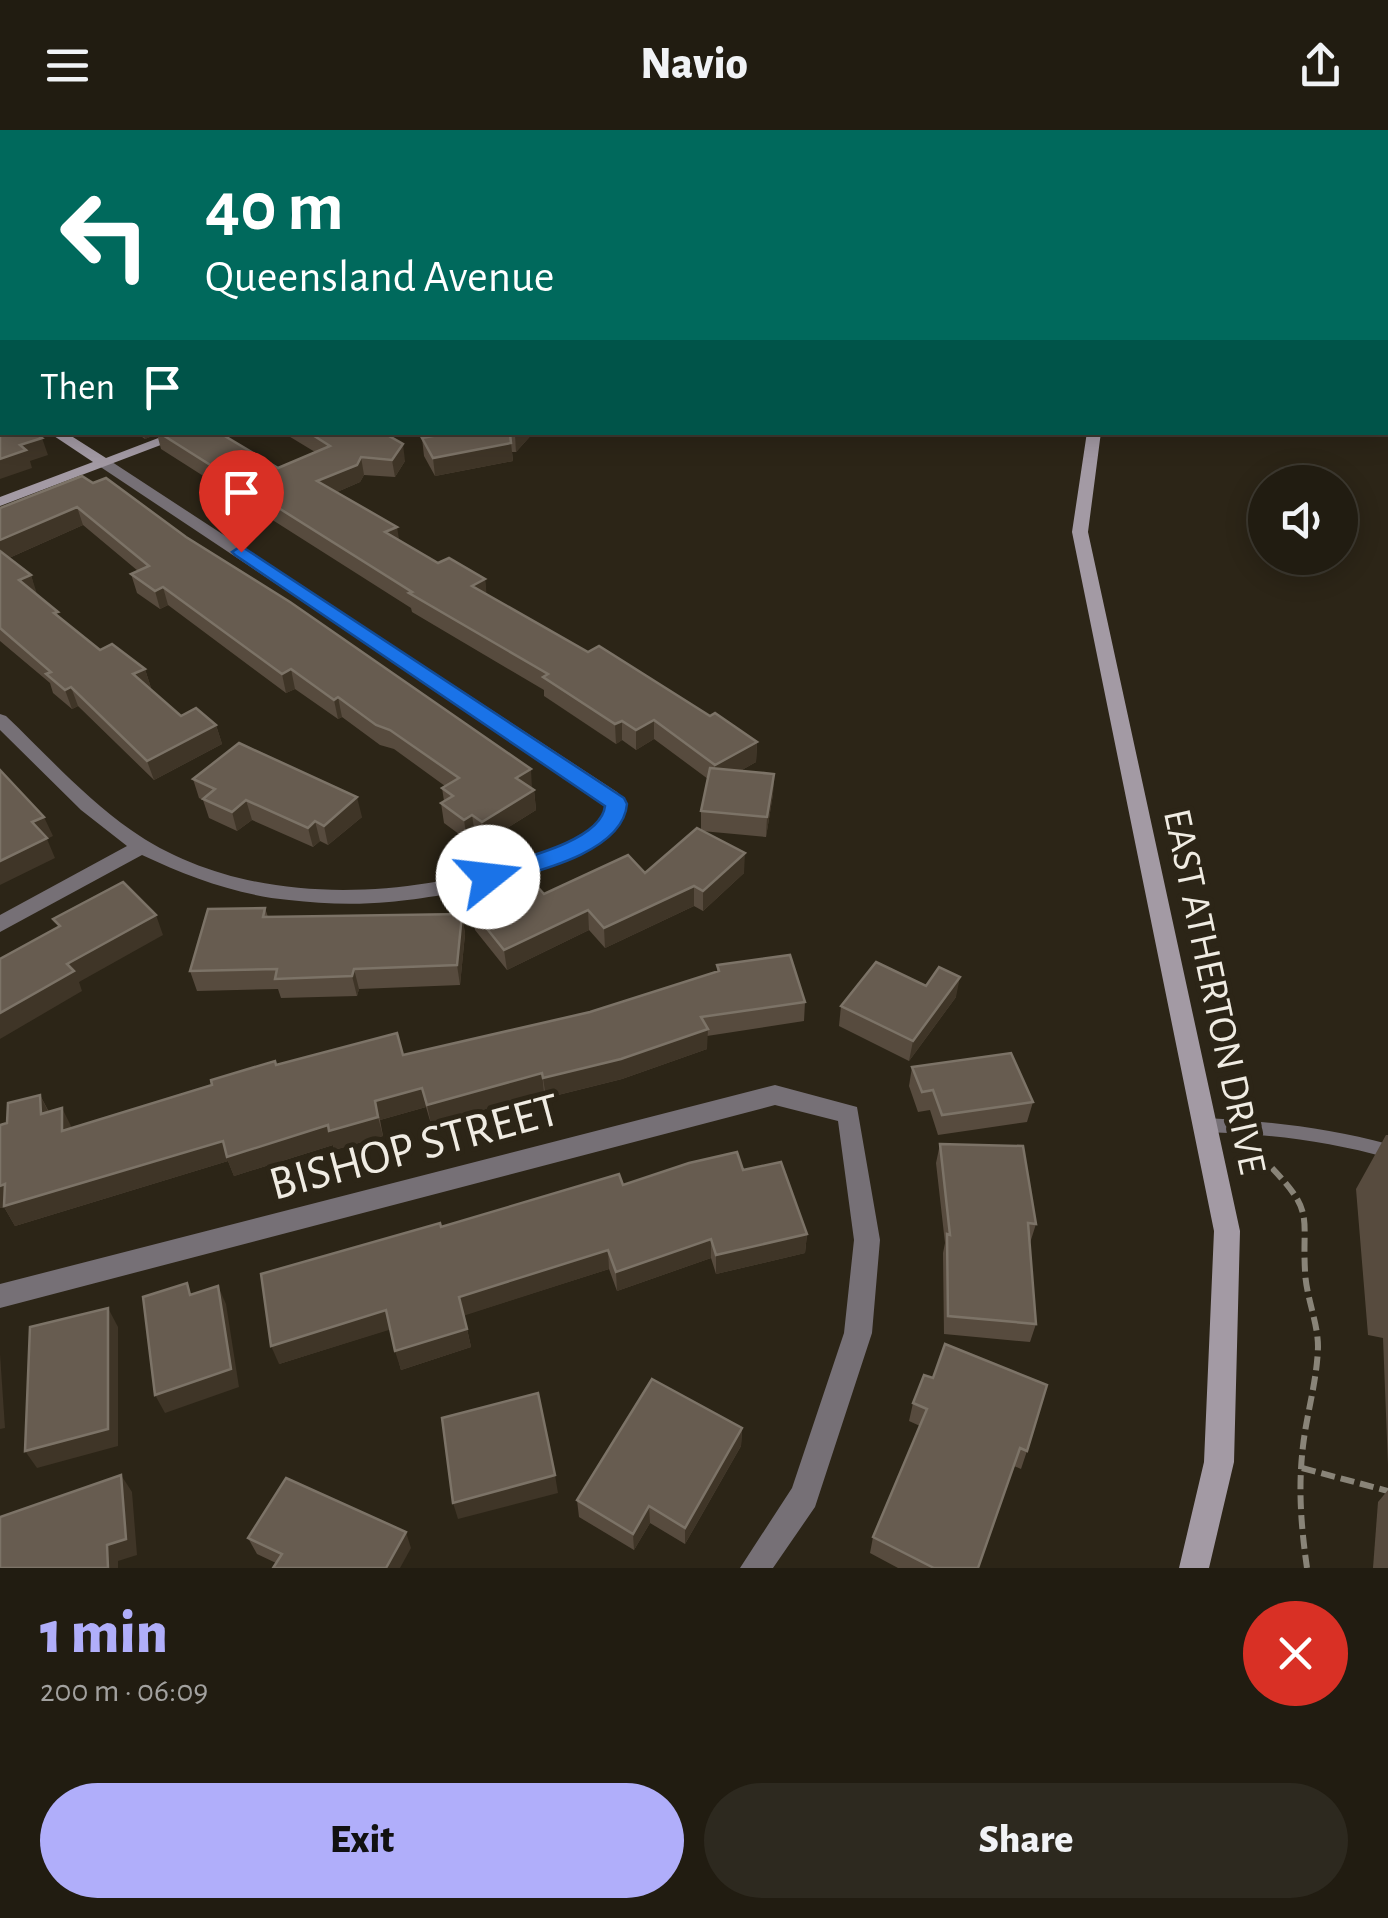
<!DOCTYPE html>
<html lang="en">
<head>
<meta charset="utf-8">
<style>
	body { margin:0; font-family:"Alegreya Sans",sans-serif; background:#2d291f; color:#f1f3f6; height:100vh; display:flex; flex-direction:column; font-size:38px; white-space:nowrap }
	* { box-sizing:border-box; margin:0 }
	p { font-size:32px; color:#a2a19f }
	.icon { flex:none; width:55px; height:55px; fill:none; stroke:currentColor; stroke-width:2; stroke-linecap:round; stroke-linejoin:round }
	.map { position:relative; height:1438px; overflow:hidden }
	.details { display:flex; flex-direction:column; background:#211c11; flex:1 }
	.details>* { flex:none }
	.guide { position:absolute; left:0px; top:0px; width:1390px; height:305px; box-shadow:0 5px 25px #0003,0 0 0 2px #3e3a31; background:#00695c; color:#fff; overflow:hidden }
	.buttons { position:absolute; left:1248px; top:335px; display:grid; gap:20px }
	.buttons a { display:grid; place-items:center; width:110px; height:110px; border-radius:50%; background:#211c11; box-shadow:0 5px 25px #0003,0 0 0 2px #3e3a31; font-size:50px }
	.pin { position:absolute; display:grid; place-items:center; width:85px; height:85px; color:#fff; margin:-102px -42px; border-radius:50% 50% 50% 0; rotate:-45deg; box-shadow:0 0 10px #0007 }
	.pin .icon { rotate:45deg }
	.me { position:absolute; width:110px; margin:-55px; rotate:74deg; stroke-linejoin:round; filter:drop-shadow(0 0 8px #0008) }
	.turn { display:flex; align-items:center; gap:35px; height:210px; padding:0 40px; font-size:45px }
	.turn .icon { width:130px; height:130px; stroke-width:2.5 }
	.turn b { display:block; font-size:70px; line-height:85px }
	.then { display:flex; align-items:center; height:95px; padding:0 40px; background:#0003; gap:20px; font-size:38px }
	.round { display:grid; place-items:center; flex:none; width:105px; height:105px; border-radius:52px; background:#2d291f }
	.head { display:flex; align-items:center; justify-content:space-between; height:170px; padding:0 40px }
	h1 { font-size:60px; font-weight:800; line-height:75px; color:#b0aefa }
	.button { display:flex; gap:20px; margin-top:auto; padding:20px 40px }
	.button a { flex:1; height:115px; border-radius:60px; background:#b0aefa; color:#111; font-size:40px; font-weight:800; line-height:115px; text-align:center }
	.button a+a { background:#2d291f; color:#f1f3f6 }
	header { display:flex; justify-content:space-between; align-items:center; height:130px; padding:0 40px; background:#211c11; font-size:45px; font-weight:800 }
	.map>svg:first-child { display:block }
</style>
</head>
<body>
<header><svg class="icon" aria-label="menu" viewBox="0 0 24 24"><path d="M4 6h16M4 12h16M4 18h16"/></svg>Navio<svg class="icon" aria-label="share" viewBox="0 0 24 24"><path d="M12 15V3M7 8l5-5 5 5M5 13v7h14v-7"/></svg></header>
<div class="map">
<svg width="1388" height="1438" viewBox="0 0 1388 1438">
	<rect width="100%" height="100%" fill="#2c2517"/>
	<path fill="#0a4526" d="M0,0h364l-362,2 -2,95z"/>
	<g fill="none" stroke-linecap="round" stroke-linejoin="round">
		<path stroke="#898478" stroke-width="2.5" stroke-dasharray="5 2.5" stroke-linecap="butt" d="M359,2l9,-2"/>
		<g stroke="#898478" stroke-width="6" stroke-dasharray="14 6" stroke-linecap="butt">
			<path d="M1272,1038c43,45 30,48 33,103 1,26 13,51 13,76 -1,34 -11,65 -15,99 -5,42 -2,80 4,122"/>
			<path d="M1302,1338l86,23"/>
		</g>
		<path fill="#767076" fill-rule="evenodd" d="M1206,988c62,3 122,10 182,26v14c-60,-17 -120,-24 -182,-26l-6,-2 -2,-5 2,-5z"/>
		<g fill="#767076" fill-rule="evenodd">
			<path d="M99,330h10l508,332 10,11c-4,16 -11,28 -24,38 -43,33 -159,57 -214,61 -33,3 -67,2 -100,-2 -52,-5 -100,-23 -147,-45l-142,77v-17l127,-69 -46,-36 -81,-80v-16l6,2c41,39 79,82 125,114 108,76 262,71 383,33 34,-11 83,-21 93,-59l-508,-338z"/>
			<path d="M775,955l82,22 23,133 -8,93 -57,174 -42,61h-33l52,-80 52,-155 10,-93 -16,-119 -63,-16 -775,203v-24z"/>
		</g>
		<g fill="#a39aa4" fill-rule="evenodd">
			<path d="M0,262l2,1v9l-2,-1z"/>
			<path d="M48,302h17l41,26 68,-26h21l-195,74v-9l93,-35z"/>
			<path d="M1087,302h14l-13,100 152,699 -6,231 -25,106h-30l25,-106 10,-231 -142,-699z"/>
		</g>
	</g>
	<g fill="#574b3e">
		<path d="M582,0h459l-6,2h-454z"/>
		<path d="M135,302h83l60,36 37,-16 -33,-20h100l23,29 -10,16 -31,-2 -4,7 -23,10 62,49 39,22 47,16 1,15 102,58 169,90 -1,20 -16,9 34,3 -1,20 -7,43 -64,-6 42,42 -41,38 -9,-5 -89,42 -16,-18 -82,40 -32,-40 -3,-20 173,-37 56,-43v-19l7,-32 -54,-40 -18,11 -14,-10 -6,4 -72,-48v-6l-132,-78 -1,-4 -250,-159 -4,-15 -12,5z"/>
		<path d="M534,302l-18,20h-4l1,9 -78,15 -11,-20 -2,-18z"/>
		<path d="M82,346l452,314 2,20 -51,32 -10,-7 -8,5 -23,-17 -3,-20 3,-2 -2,-13 3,-2 -51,-37 -14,-4 -38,-28 -4,2 -43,-30 -9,4 -118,-88 -8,4 -23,-16 -6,-19 7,-3 -55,-46 -74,33 22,17 5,19 24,24 40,32 45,19 6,19 -2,1 32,27 35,9 6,19 -68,36 -76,-74 -6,3 -19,-16 -3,-10 -50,-42v-133z"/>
		<path d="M193,649l169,38 -34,28 -8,-4 -7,6 -61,-27 -15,11 -28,-13 -6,-18 -4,-2z"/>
		<path d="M265,778l3,9 194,-3 3,20 -5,51 -101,4 -2,7 -76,2 -3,-9 -81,2 -7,-20z"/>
		<path d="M717,835l88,37 -1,19 -97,15v13l-85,30 -76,19 -2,-5 -113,31 -5,-17 -46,13 3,16 -49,14 -1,-5 -99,31 -6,-15 -213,65 -11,-19 -4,1v-83l7,-2 33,-28 9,17 23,16 204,-63 127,-10 187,-43 127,-40z"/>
		<path d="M926,856l30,11 -47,64 -70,-35 2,-20z"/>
		<path d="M912,937l121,35 -6,20 -89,13 -8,-25 -12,2 -9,-26z"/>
		<path d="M1386,1005h2v330l-5,-127 -15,-3 -12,-146z"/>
		<path d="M940,1014l96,80 -6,19 6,81 -6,18 -86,-8 -1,-81 2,-10 -9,-80z"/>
		<path d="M743,1040l64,64 -2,19 -89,21 -5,-16 -94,33 -8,-22 -145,46 7,32 -70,23 -11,-41 -111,35 162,-137 182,-42z"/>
		<path d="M913,1273l114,48 -6,18 -7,-3 -36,102h-80l-28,-15 3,-16 47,-111 -11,-5z"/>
		<path d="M742,1298l-1,18 -56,98 -35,-21 -16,27 -55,-33 -2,-17z"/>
		<path d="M1388,1360v78h-15l5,-66z"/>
		<path d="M248,1408l163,10 -135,15 -19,-9z"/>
	</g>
	<g fill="#3f3527">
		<path d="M1008,0h33l-6,2h-34z"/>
		<path d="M143,302h13l1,2 -12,5z"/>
		<path d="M517,302h17l-18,20 -1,-17z"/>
		<path d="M42,308l6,17 -18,6 2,7 -32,11v-20l20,-14z"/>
		<path d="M511,313l2,18 -78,15 -2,-18z"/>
		<path d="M403,314l2,17 -10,16 -3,-17z"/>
		<path d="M361,327l3,18 -4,7 -39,17 -4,-18z"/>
		<path d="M77,377l6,18 -83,37v-22z"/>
		<path d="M397,397l3,18 -15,-13z"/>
		<path d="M31,445l6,19 -11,5 -7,-19z"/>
		<path d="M485,449l2,19 -15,-12z"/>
		<path d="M163,457l5,18 -8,4 -5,-18z"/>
		<path d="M145,539l6,19 -12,5 -6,-19z"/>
		<path d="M291,539l4,20 -9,4 -4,-19z"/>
		<path d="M71,557l7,19 -6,3 -7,-19z"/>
		<path d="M338,567l4,20 -4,2 -4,-19z"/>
		<path d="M654,590v19l-18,11v-20z"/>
		<path d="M622,591v19l-6,4 -1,-20z"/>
		<path d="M216,595l6,19 -68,36 -7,-19z"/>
		<path d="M757,612l-1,20 -41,23v-20z"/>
		<path d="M531,639l1,20 -16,-11z"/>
		<path d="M774,644l-1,20 -7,43 1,-20z"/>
		<path d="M534,660l2,20 -51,32 -3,-20z"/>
		<path d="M357,667l5,20 -34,28 -4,-19z"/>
		<path d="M246,670l6,20 -15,11 -5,-19z"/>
		<path d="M472,685l3,20 -8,5 -3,-20z"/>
		<path d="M44,687l9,19 -6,3 8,19 -55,27v-24l32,-39z"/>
		<path d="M315,691l5,20 -7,6 -5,-19z"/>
		<path d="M745,723l-1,20 -41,38v-20z"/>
		<path d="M694,756v20l-89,42 -1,-20z"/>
		<path d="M588,780l1,20 -82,40 -3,-20z"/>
		<path d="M462,784l3,20 -5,51 -3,-20z"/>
		<path d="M156,785l7,20 -84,47 3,9 -82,48v-26l67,-49z"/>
		<path d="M354,839l5,20 -2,7 -5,-20z"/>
		<path d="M960,847l-4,20 -47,64 4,-20z"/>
		<path d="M708,899l-1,20 -85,30 -76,19 -3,-20z"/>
		<path d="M542,943l2,20 -113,31 -4,-19z"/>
		<path d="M422,958l4,19 -46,13 -5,-19z"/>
		<path d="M40,965l10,20 -9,-1z"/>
		<path d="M62,978l10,20 -10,3z"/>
		<path d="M378,987l5,19 -49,14 -1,-5 -99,31 -6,-15 -213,65 -11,-19 -4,1v-22l223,-45z"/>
		<path d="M807,1104l-2,19 -89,21v-19z"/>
		<path d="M711,1109v19l-94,33 -1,-19z"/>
		<path d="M608,1120l1,19 -146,47 -4,-19z"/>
		<path d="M218,1156l8,18 13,83 -74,26 -10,-18z"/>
		<path d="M108,1178l10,19v119l-81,22 -12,-17z"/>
		<path d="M386,1180l6,19 -113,35 -8,-18z"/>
		<path d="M467,1199l4,18 -70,23 -6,-19z"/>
		<path d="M0,1224l5,74 -5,1z"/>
		<path d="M742,1298l-1,18 -56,98v-16z"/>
		<path d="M121,1345l11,17 5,63 -19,6v7h-10l-1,-23z"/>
		<path d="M555,1345l3,18 -100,26 -5,-16z"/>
		<path d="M649,1376l1,17 -16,27 -1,-16z"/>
		<path d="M406,1402l5,16 -11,20h-14z"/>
	</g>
	<g fill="#675c50" stroke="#7c7367" stroke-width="2.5">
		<path d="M429,0h128v2h-137z"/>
		<path d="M582,0h151l-1,2 -64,-1 -8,1h-79z"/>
		<path d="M754,0h254l-7,2h-242z"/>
		<path d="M0,172l2,2v34l-2,-2z"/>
		<path d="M0,281l2,1v20h31l9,6 -22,7 6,5 -26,9z"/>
		<path d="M158,302h60l60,36 52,-22 -22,-14h74l21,12 -11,16 -31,-3 -4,8 -40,16 80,46 -12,5 53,31 11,-5 36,21 -13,7 116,66 11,-6 111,70 5,-3 42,29 -42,23 -61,-45 -18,10 -14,-9 -7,3 -72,-47 5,-3 -139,-81 3,-1z"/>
		<path d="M454,302h63l-2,3 -5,-1 1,9 -78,15 -11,-20z"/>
		<path d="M82,346l11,7 13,-5 80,59 104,65 241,167 -15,9 18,12 -52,32 -10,-7 -8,5 -23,-17 12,-7 -11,-8 17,-10 -69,-48 -14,-5 -38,-28 -4,3 -43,-31 -9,5 -119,-87 -8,4 -24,-17 18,-8 -72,-59 -77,33v-32z"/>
		<path d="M0,421l31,24 -12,5 39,32 -4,1 46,37 12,-6 33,25 -12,5 48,42 15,-8 20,17 -69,36 -76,-74 -6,3 -19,-16 5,-2 -51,-44z"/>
		<path d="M239,613l118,54 -33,29 -9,-5 -7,7 -62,-28 -14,12 -29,-13 12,-10 -22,-10z"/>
		<path d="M710,638l64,6 -7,43 -66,-6z"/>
		<path d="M0,640l44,47 -12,5 15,16 -47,23z"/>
		<path d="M697,698l48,25 -42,38 -9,-5 -90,42 -16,-18 -84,40 -32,-40 61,-28 11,12 84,-39 17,18z"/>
		<path d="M123,752l33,33 -89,49 7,7 -74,42v-54l60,-33 -7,-7z"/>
		<path d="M265,778l-2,9 199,-3 -5,51 -103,4 -2,7 -77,3 2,-10 -87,2 18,-62z"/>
		<path d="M790,825l15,47 -104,15 7,12 -87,30 -78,19 -1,-5 -115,32 -5,-17 -47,13 3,16 -49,14 -1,-6 -101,32 -4,-16 -219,65 1,-22 -5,2v-61l7,-2 1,-20 32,-8 1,19 21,-6v23l150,-46 -1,-5 64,-19 1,4 121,-32 6,22 187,-43 129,-41 -2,-6z"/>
		<path d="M876,832l50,24 13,-19 21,10 -47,64 -72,-35z"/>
		<path d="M1011,923l22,49 -91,13 -9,-25 -11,2 -10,-25z"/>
		<path d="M940,1014l83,2 13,78 -8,-1 8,101 -88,-8 -1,-82 3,1z"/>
		<path d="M737,1022l6,18 38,-8 26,72 -91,21 -5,-16 -95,33 -8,-22 -149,47 8,32 -72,22 -9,-41 -115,36 -10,-72 179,-51 1,4 178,-53 4,11 66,-22z"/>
		<path d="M187,1153l3,12 28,-9 13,83 -76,26 -12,-98z"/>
		<path d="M108,1178v121l-83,22 5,-124z"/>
		<path d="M945,1214l102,41 -20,66 -7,-3 -42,120h-44l-61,-31 54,-128 -14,-6 11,-28 9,3z"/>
		<path d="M652,1249l90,49 -57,100 -36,-22 -16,28 -56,-34z"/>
		<path d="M538,1263l17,82 -102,28 -11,-85z"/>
		<path d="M121,1345l5,64 -19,6 1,23h-108v-51z"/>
		<path d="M286,1348l120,54 -20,36h-113l9,-14 -34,-16z"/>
	</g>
	<path fill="#1a73e8" stroke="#114b97" stroke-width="2.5" d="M241,416l383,252 3,6c-4,50 -97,69 -139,81l-8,-2 -3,-6 3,-6c31,-10 121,-28 125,-65l-370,-251 -3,-3z"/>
	<g text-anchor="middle" stroke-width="10" stroke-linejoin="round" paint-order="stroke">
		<g font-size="40" fill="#f0ece3" stroke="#2c2517">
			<text transform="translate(1216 861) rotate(78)" y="14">EAST ATHERTON DRIVE</text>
		</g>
		<g font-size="48" fill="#f0ece3" stroke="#2c2517">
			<text transform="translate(414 1015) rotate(-15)" y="17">BISHOP STREET</text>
		</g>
	</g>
</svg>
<div class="buttons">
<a><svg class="icon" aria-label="sound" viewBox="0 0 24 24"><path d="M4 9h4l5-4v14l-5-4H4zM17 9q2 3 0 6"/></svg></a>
</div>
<div class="pin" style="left:241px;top:422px;background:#d93025"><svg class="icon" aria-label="arrive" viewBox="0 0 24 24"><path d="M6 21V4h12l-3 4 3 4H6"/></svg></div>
<svg class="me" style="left:488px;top:747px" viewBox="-20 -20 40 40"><circle r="19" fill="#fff"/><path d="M0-13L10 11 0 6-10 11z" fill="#1a73e8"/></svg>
<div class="guide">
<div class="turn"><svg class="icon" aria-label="left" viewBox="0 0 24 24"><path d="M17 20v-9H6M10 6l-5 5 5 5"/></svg><div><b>40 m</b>Queensland Avenue</div></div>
<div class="then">Then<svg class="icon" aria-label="arrive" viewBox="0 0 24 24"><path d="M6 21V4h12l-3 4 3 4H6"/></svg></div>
</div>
</div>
<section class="details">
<div class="head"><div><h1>1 min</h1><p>200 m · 06:09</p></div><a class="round" style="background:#d93025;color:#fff"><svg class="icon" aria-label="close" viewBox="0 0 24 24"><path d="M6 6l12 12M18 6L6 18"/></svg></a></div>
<div class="button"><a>Exit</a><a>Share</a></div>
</section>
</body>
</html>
